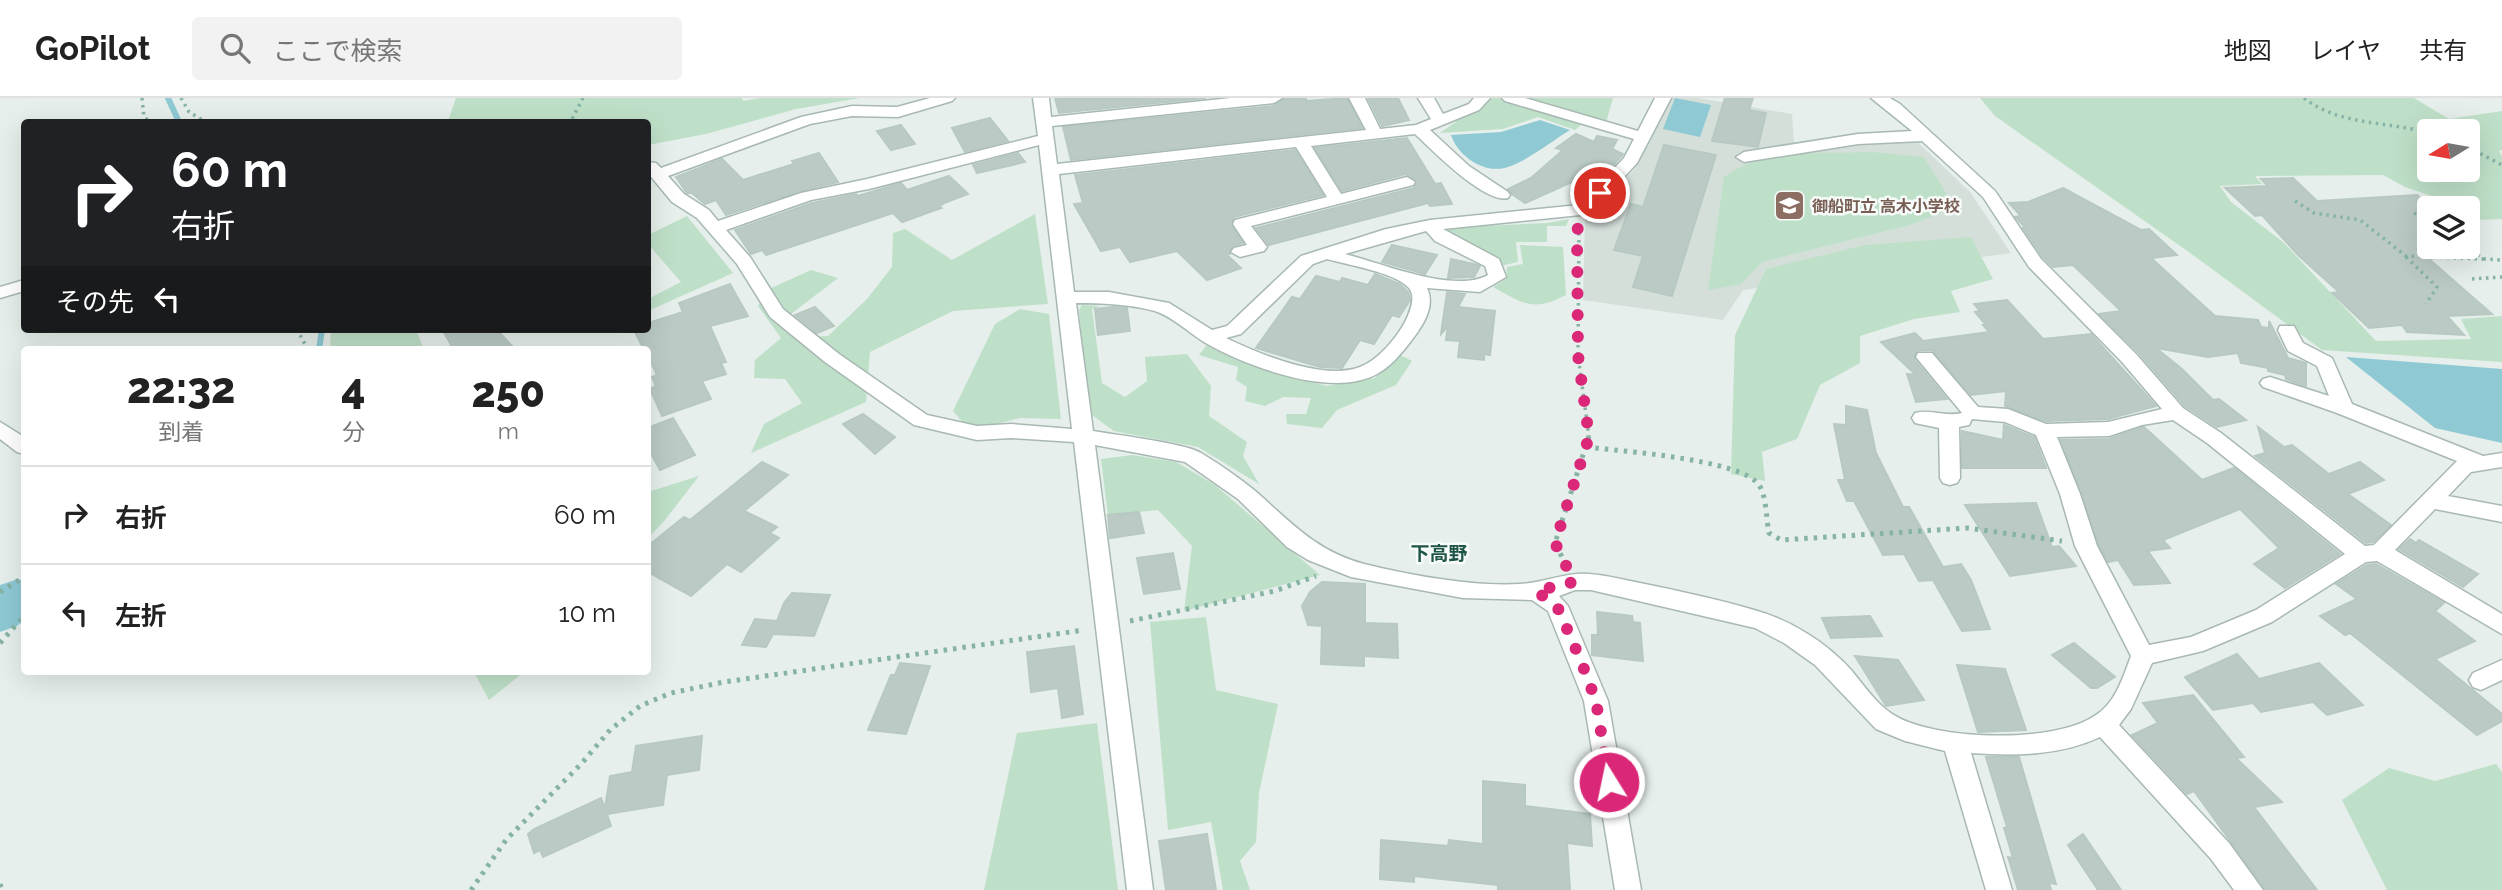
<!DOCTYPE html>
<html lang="ja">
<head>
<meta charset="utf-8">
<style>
	body { margin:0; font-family:Raleway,"Noto Sans JP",sans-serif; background:#f2f2f2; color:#222; height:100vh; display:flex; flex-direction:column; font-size:26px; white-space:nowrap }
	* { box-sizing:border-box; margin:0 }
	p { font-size:23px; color:#767676 }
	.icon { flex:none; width:38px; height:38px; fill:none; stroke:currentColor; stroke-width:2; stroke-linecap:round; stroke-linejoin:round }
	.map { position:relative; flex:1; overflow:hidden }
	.details { position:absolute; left:21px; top:248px; width:630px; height:329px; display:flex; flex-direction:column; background:#fff; border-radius:7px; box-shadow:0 7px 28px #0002 }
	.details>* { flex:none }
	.guide { position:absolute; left:21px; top:21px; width:630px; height:214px; border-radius:7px; box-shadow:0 7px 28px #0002; background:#202124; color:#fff; overflow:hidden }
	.needle { width:46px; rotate:259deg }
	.fabs { position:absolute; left:2417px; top:21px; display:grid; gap:14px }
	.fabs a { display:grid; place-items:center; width:63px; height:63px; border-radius:7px; background:#fff; box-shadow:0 7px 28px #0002; font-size:35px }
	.pin { position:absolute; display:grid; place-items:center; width:60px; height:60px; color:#fff; margin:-30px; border:4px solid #fff; border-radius:50%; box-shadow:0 2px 7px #0007 }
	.me { position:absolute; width:77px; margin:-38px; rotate:350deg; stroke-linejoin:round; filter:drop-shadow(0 0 5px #0008) }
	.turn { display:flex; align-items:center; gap:24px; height:147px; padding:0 35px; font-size:32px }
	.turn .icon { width:91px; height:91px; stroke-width:2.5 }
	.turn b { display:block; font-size:49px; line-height:60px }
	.then { display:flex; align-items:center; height:66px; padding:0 35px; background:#0003; gap:14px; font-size:26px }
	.eta { display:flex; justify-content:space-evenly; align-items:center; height:119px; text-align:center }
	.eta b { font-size:42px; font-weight:800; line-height:49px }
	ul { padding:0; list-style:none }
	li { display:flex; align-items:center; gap:21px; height:98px; padding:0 35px; border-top:2px solid #e0e0e0 }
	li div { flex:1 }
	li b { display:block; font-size:26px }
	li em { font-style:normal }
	header { display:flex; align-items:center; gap:42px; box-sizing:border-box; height:98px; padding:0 35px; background:#fff; border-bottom:2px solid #e0e0e0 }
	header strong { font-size:33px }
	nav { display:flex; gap:38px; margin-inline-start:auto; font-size:24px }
	.search { width:490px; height:63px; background:#f2f2f2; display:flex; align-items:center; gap:18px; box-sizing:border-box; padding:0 24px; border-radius:7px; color:#767676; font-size:26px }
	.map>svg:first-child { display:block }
</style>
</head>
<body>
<header>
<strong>GoPilot</strong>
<div class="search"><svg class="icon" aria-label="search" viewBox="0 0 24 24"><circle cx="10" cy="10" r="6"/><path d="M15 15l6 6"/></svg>ここで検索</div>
<nav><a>地図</a><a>レイヤ</a><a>共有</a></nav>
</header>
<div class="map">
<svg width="2502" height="792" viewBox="0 0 2502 792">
	<rect width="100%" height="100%" fill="#e6efeb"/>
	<path fill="#d4dfda" d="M1668,0h30l94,16 2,29 63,-10 50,-1 63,60 41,61 -268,37 -20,30 -140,-20 2,-81 49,-49z"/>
	<g fill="#bfe0c8" fill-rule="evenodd">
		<path d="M456,0h286l1,3 17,-3h100l-64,11 -90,25 -58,11v-23l-200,-1z"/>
		<path d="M1490,0h123l-7,25 -75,-14 50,16 -6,5 -37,-13 -35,12 -63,4z"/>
		<path d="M1980,0h434l35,21 53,-8v39l-3,1 3,5v63l-31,1 -3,-3v-9h-13l-11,-8 -39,-13 -22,-12 -128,1 7,8 -42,2 11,16 52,40 93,99 95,-2 -10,-20 41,-3v46l-180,-12 -129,-95 -198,-139zM2429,33h39v39h-39z"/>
		<path d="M1872,54l52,5 31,50 -45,18 -148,37 -21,22 -33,6 16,-113c41,-30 99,-23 148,-25z"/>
		<path d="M1035,116l13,90 -95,7 -83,41 -4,50 -115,51 13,-29 38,-21 -17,-24 -31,-1 1,-18 26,-22 -23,-32 11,-17 42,-19 27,8 -47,36 -2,14 15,9 24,-1 39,-37 25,-32 1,-34 12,-4 47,31z"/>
		<path d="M687,118l46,57 -85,38v-12l33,-17 -33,-38v-9z"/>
		<path d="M1569,121l-3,7h-19v16h-31l2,20 -18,4 -51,-29 -8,-9 107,-5z"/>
		<path d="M1971,139l22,42 -42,12 9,21 -46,7 -54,17v27l-40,22 -23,54 -35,13 3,29 -34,-7 4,-139 31,-66 99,-24z"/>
		<path d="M1520,147l43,2 3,48c-33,17 -42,9 -73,-8l13,-8 1,-12 16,-3z"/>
		<path d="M1082,207l18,1 -8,3 10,74 23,14 22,-16 -2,-24 42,-3 24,32 -2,30 38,26 -4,14 16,28 -61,-37 -84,-16 -25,-18 -10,-103z"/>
		<path d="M1020,211l29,5 12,105 -41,-1 -36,9 -19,-2 -12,-14 42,-87z"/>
		<path d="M331,231h85l8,21h-94z"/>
		<path d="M1209,244l17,5 27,19 74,20 48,-8 23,-24 14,7 -16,24 -59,25 -15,18 -35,-4 -1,-10h20l5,-16 -28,-1 -18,9 -20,-5 2,-14 -11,-7 2,-13 -39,-12z"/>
		<path d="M1132,357l44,7 39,23 105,90 -136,36 8,-65 -34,-36 -50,5 -7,-56z"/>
		<path d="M699,378l-34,44 -17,18v-46z"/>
		<path d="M1206,519l10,73 62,14 -19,89 -3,49 -16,19 10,29h-27l-12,-68 -43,8 -18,-208z"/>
		<path d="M474,574h50l-35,28z"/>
		<path d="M1097,625l21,167h-134l33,-157z"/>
		<path d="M2496,666l6,8v118h-115l-45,-90 47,-32 46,13z"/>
	</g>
	<g fill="#8ec9d4">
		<path d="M1675,0l36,7 -11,32 -37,-8z"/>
		<path d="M1540,22l30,10c-18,11 -43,31 -62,37 -24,8 -50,-11 -57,-32l50,-3z"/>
		<path d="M2346,259l156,12v74l-67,-15z"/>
	</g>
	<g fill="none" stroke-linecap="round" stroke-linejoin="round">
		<g stroke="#8ec9d4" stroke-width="6">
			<path d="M168,0l11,24"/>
			<path d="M319,252l3,-21"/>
		</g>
		<path stroke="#8ec9d4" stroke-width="9" d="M18,500l6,-5"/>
		<path fill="#8ec9d4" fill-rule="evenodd" d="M18,481l6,2v39l-7,6 -17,6v-47z"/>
	</g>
	<g fill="#bbcac4" stroke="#b8c9c2" stroke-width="2">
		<path d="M1055,0h151l-147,15z"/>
		<path d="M1284,0h22v3l41,-3 15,30 -291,32 -8,-33 211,-21z"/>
		<path d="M1368,0h30l11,22 -27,6z"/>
		<path d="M1725,0h28l-4,12 17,3 -8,34 -46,-6z"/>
		<path d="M990,20l18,23 -43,11 -13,-24z"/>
		<path d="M901,27l14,19 -24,6 -14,-19z"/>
		<path d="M1576,36l18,8 3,-6 20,4 -5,9 11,5 -12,14 -8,-3 -2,4 -76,34 -13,-9 -4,-5 23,-11 32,-28 -7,-2z"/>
		<path d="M1407,40l28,46 6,-1 11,21 -22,2 -2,-3 -159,42 -13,-17 158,-40 4,-7 -12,-7 -64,17 -27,-43z"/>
		<path d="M1664,47l52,10 -44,141 -39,-9 10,-31 -29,-6 17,-46 12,3z"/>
		<path d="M1295,52l28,45 -89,22 -3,8 12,18 -11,3 -2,8 -3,1 14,13 -34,12 -30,-29 -47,11 -10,-15 -19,4 -27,-47 9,-1 -8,-28z"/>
		<path d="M819,55l19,29 -38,9 -74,24 -10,-15 -11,4 -13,-11h-5l-11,-16 46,-18 21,21 51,-16 -2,-3z"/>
		<path d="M1018,55l7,9 -48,11 -4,-8z"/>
		<path d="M949,78l19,18 -24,9 -5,4 2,1 -39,14 -9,-9 -127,42 -4,-5 -11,4 -16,-24 77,-27 44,-9 2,2 43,-13 6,7z"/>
		<path d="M2293,80l24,23 100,-6 5,4 19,3 8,6h-20v39h29l10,7 -39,5 63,55 -45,2 17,19 -57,-3 -5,-7 -33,3 -37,-35 7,-1 -41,-37 -36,-40 -7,1 -30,-28 43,-2 -7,-7z"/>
		<path d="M2063,90l78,42 8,-1 28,26 -26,3 64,58 43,4 3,7 8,1v-7l19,37 18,5v23l-20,-7 -1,-4 -17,-4v-3l-27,-5 -3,-10 -30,4 -52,-9 26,21 31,31 6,-1 27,21 -29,7 -32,-21 -47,-54 -39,-38 22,-3 -48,-46 -20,2 -10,-10 -20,-29h3l-11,-11 6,-1 -12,-13 19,-1z"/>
		<path d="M1392,147l45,10 -12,19 -7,-2 -36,-10z"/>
		<path d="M1451,161l27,6 2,1 -6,11 -26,1z"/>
		<path d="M1375,176l25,10 8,8 2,8 -11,17 -7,-2 -18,29 -14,-4 -18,28 -22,-1 -64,-19 36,-51 8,2 16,-23 24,6 2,-4 26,7z"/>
		<path d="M730,186l18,32 -38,10 16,36 -5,1 5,11 -24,7 9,18 -49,17 -12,-27 6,-3 -4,-9 5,-2 -9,-19v-6h-4l-10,-20 14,-1v-6l35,-11 -4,-9z"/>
		<path d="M1447,194l18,2 -7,13 37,4 -5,44 -6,-1v6l-26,-3 2,-16 -14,-1 2,-14 -7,8z"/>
		<path d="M2007,202l36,39 48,-5 65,72 -48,13 -62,2 -41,-15 1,-15 -35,4 -39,-45h-14l-4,9 33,40 -31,3 -9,-28 9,1 -35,-33 34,-9 8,8 66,-9 -6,-7h3l-11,-13 5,-1 -6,-7z"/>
		<path d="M815,209l19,19 -17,7 -22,-18z"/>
		<path d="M1113,209l14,1 3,23 -32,4 -3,-26z"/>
		<path d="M442,231h54l20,21h-62z"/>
		<path d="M1846,308l21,4 9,43 27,54h6l34,60 18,-3 10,16 19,49 -28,2 -29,-51 -14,1 -15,-27 -21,1 -29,-54h-7l-9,-21h7l-11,-56 12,1z"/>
		<path d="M863,316l32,23 -20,17 -32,-30z"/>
		<path d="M673,320l22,37 -35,15 -12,-22v-20z"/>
		<path d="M2004,327l30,12 12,31h-84v-37l41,9z"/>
		<path d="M2144,329l58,53 32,-12 106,86 -55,34 -31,-24 25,-16 -39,-39 -77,31 7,8 -22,3 22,32 -36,2 -16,-25 -10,2 -9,-17 -38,-105 48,-1z"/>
		<path d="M2258,329l26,20 8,-2 37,29 31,-12 24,18 -36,14 43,31 -18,17 -7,1 -111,-87 10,-3z"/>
		<path d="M762,364l26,13 -44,36 33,16 -7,6 9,5 -38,34 -14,-8 -36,32 -43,-24v-26l36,-29 6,3z"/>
		<path d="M2036,405l16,44 7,-1 17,20 -66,10 -45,-71z"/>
		<path d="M1139,414l5,21 -34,5 -2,-23z"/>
		<path d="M2410,441l6,4 3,-3 59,34 -15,13 -64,-38z"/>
		<path d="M1173,455l7,36 -36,5 -7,-36z"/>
		<path d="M2376,466l68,39 -9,8 40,30 -40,18 67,55v7l-25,14 -127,-102 -5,2 -25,-19 37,-17 -21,-15 31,-19z"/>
		<path d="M1322,484l43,2v39l32,1 1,34 -34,-2v10l-43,-2 1,-38 -14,-1 -6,-19 8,-14z"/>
		<path d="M792,495l38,2 -16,41 -41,-2 -7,13 -24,-2 13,-26 22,2 7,-18z"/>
		<path d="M1597,514l35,4 1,6 7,1 3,38 -51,-6v-20h6z"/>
		<path d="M1870,518l12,20 -51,2 -9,-20z"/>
		<path d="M2074,545l41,34 -18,11h-6l-39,-33z"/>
		<path d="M1074,548l9,68 -21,4 -4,-30 -27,4 -4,-40z"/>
		<path d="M2237,556l22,25 60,-16 44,42 -36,10 -14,-13 -52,10 -8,-9 -40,7 -28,-33z"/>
		<path d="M1855,558l43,4 26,40 -38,6z"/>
		<path d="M900,565l30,3 -24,68 -38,-4 23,-55h4z"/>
		<path d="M1957,567l48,4 21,61 -48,2z"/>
		<path d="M2193,597l51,62 -8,1 46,44 -28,5 63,83h-51l-72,-99 -7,3 -55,-59 26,-12 -15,-20z"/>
		<path d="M702,638l-3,34 -32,5 -4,30 -56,9 4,12 -68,31 -3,-7 -6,3 -6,-19 6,-5 67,-31 4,10 5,-32 22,-4 4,-26z"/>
		<path d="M1986,659h33l37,127 -7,-1 2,7h-33l-10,-33 5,1 -9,-30 3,-1z"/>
		<path d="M1483,683l42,4v21l65,8 2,32 -25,-3 3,47h-72v-5l-84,-9v6l-34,-3 1,-39 67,6 1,-6 34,4z"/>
		<path d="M1207,736l9,56h-50l-7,-49z"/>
		<path d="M2083,736l38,56h-23l-30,-45z"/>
	</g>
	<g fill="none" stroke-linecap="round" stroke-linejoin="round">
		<defs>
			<g id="minor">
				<path d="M930,0h25l-3,3 -54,16 -46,-1 -42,8 -142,52 16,18 25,16 9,11 83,-28 66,-14 171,-43 -5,-38h16l2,19 180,-19h51l-8,5 -222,23 5,38 309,-34 -17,-32h16l15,31 36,-4 15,-6 -13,-21h16l9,16 26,-10 5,-6h16l-11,12 -49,20 39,36 39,26 2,3 -2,3c-23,6 -76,-48 -93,-64l-104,12 30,48 66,-17 8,5 -2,3 -162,41 16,21 -3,4 -24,6 -9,-5 3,-4 13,-3 -14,-21 2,-4 92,-23 -31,-50 -237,27 15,118h35l60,11 43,27 15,-4 74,-70 85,-27 44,-9 149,-15 45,-47 10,-19 -129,-38 -3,-3h23l113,33 17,-33h16l-34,65 -47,51 -147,15 56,30 7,18 -26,15 -53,-4c9,19 -5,39 -16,53 -9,12 -21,26 -34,33 -45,25 -132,-8 -173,-32 -15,-9 -32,-26 -49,-31 -26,-7 -53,-8 -79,-8l17,128c23,4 91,12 108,22 18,11 37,24 53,37 36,31 61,61 110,74 44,11 111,23 156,20 23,-1 46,-12 69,-10 17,1 35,6 51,9 39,8 77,16 114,27 37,10 73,33 98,61 12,15 24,32 40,43 41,27 164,30 204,1 20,-13 27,-38 35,-59l-56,-110 -15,-52 -24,-59 -31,-13 -33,-3 -3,6 -10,2 1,51 -3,5 -7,2 -7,-2 -3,-5 -1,-50 -24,-5 -3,-5 3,-5c15,-4 30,4 47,0l-46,-56 2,-4h14l46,54 30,2 38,15 62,-2 54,-13 -40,-47 -93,-95 -46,-70 -61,-56 -64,3 -114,18 -8,-5 8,-5 114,-18 54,-3 -41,-33h19l10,6 95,87 46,68 95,95 47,54 38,25 144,113 9,-1 83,-84 -120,-48 -74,-26 -3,-4 3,-4 7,-2 59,19 -12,-30 -29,-15 -10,-21 2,-4h14l9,17 29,15 20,46 131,52 19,-3v14l-31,5 -23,24 54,10v16l-67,-13 -40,41 107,64v20l-125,-73 -11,1 -94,60 -69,29 -51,12 -21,46 -12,16 110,118 34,47h-29l-23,-31 -111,-122c-40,19 -87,19 -129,16l41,137h-26l-41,-139 -40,-10 -29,-12 -61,-64 -31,-22 -29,-15 -164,-38h-16l-16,6 9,10 40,95 33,189h-26l-31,-189 -36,-90 -16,-11 -69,-2 -112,-21 -43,-17 -21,-13 -49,-48 -53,-37 -90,-17 58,445h-26l-53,-448 -63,-4 -34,2 -63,-15 -89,-63 -55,-45 -33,-53 -40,-46 -25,-16 -24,-29v-11l8,1 5,5 140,-51 51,-11 45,1zM1039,47l33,284 -61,-5 -34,2 -50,-11 -88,-61 -56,-45 -33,-52 -24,-27 85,-30 58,-11zM1426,133l9,10 50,25 3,9c-33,19 -107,-12 -143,-21zM1327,161c21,6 66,13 81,28 9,9 2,25 -3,35 -9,17 -27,38 -45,45 -36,14 -101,-13 -134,-29l15,-4 72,-70zM2173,322l34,23 138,111 -89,56 -65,27 -42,8 -52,-99 -17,-52 -23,-57 52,-1 33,-11z"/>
				<path d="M24,182v11l-24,7v-11z"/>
				<path d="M0,324l24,15v17l-7,-2 -17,-13z"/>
				<path d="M2502,562v20l-21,10 -8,-3 -4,-7 4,-7z"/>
			</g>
		</defs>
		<use href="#minor" stroke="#a8b8b2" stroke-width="3"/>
		<g stroke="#86b3a5" stroke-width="3.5" stroke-dasharray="2.5 4.5" stroke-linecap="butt">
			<path d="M142,0l2,19 6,5"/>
			<path d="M181,0l8,14 17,10"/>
			<path d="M2304,0c36,28 83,23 125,35"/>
			<path d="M566,24l6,-3 11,-21"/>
			<path d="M2468,49l34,18"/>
			<path d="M2295,103l19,12 46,7 46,36 78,3"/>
			<path d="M2414,115l15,9"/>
			<path d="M1579,128l-1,129 11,82"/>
			<path d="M2466,149l18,12 18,1"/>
			<path d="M2406,159l31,30 -11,17"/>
			<path d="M2472,181l30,-2"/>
			<path d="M297,231l11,21"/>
		</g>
		<g stroke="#86b3a5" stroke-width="5" stroke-dasharray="3.5 6" stroke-linecap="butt">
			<path d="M1586,349c33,4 155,12 173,38 8,12 7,34 10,48l12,7 186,-12 95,13"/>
			<path d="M1566,467l-11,-22 34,-107"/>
			<path d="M0,494l24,-15"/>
			<path d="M1130,523l145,-30 41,-15"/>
			<path d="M0,545l24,-27"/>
			<path d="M0,786l2,6"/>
			<path d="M471,792l35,-50 76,-77 28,-33 30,-24 31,-13 53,-11 360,-52"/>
		</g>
		<use href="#minor" fill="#fff" fill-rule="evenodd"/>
	</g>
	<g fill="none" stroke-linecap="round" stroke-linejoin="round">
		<path stroke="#db2777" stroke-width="12" stroke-dasharray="0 21.6" d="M1600,95l-16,17 -7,21 1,124 11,82 -34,106 19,39 -38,9 21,15 24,55 15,40 13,81"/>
	</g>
	<defs>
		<symbol id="school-square" viewBox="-11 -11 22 22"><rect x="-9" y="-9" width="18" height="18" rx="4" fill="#8d6e63" stroke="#f7fbf9"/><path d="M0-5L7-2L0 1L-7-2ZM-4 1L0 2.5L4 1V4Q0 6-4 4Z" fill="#fff"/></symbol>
	</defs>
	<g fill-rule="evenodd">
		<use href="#school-square" x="1772" y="90" width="35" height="35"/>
	</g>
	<g text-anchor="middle" stroke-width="5" stroke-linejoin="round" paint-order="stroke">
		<g font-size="16" font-weight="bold" fill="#785e54" stroke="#f7fbf9" text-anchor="start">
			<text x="1812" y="114">御船町立 高木小学校</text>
		</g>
		<g font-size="19" font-weight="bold" fill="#1f5548" stroke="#f7fbf9">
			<text x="1439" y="462">下高野</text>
		</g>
	</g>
</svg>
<div class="fabs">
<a><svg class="needle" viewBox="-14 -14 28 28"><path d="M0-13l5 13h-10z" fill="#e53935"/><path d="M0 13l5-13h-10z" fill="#767676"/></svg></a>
<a><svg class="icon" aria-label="layers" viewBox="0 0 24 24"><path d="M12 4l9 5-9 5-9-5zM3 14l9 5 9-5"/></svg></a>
</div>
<div class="pin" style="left:1600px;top:95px;background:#d93025"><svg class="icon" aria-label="arrive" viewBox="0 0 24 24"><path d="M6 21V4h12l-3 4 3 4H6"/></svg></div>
<svg class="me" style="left:1609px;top:684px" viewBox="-20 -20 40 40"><circle r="17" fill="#db2777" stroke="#fff" stroke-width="3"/><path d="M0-11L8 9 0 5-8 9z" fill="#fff"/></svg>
<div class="guide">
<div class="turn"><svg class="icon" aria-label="right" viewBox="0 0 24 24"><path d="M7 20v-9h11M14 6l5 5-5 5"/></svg><div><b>60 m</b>右折</div></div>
<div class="then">その先<svg class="icon" aria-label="left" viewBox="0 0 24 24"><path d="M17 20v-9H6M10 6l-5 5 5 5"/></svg></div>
</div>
<section class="details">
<div class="eta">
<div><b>22:32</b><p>到着</p></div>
<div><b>4</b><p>分</p></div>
<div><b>250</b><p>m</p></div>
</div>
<ul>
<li><svg class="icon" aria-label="right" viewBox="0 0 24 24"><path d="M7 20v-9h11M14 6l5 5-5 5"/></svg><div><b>右折</b></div><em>60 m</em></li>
<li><svg class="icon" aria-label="left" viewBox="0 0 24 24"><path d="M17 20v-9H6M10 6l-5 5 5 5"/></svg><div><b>左折</b></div><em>10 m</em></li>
</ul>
</section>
</div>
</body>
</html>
